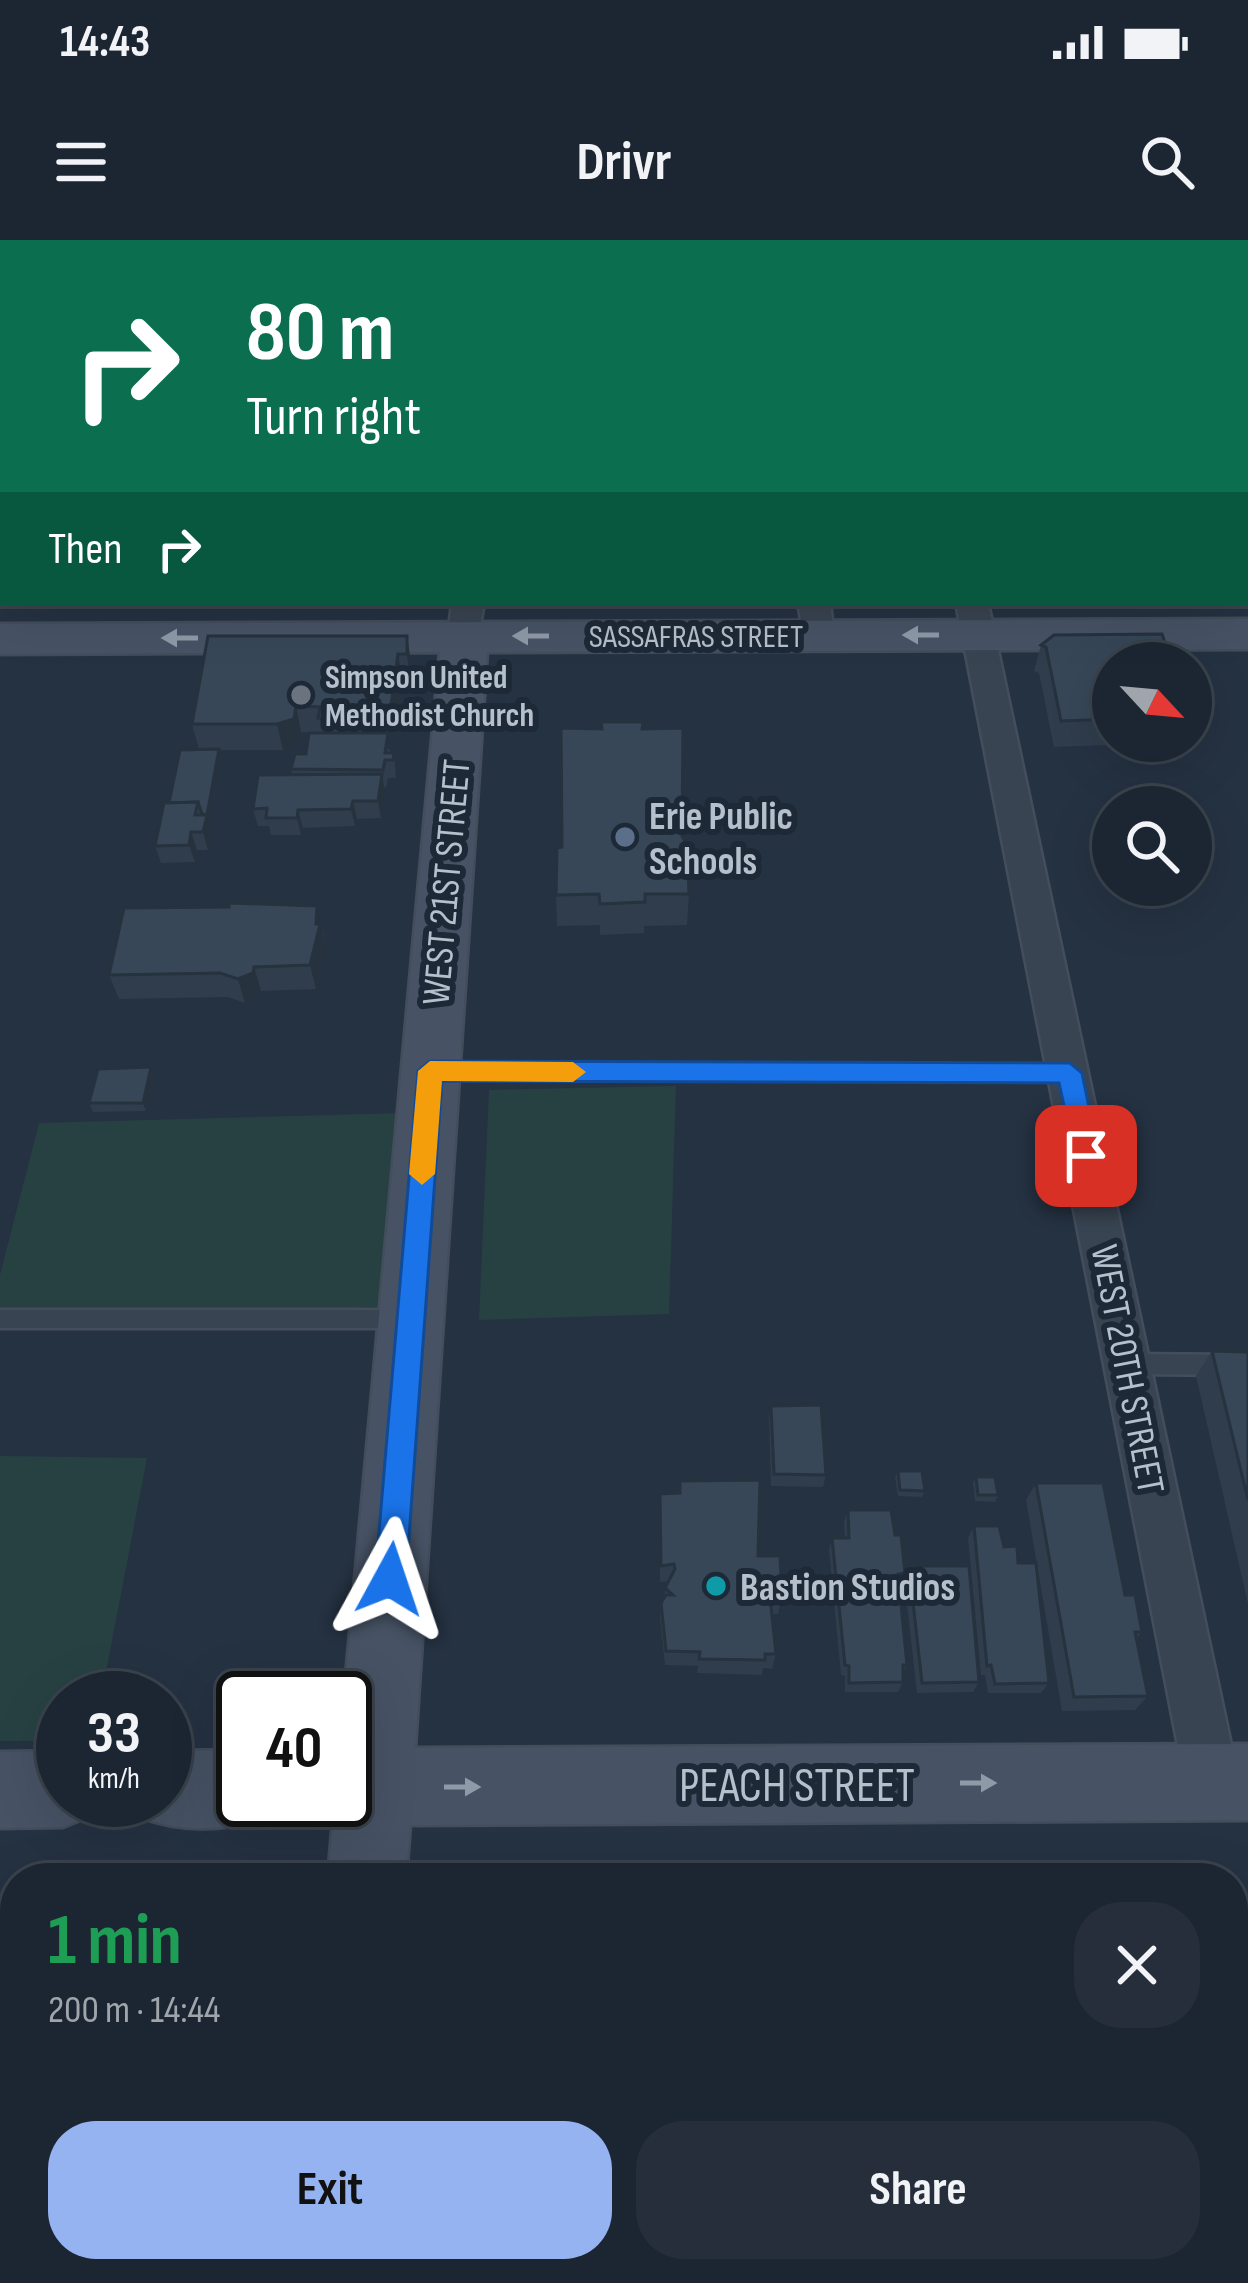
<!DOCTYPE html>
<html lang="en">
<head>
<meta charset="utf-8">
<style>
	body { margin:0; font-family:"Sofia Sans Condensed",sans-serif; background:#252e3a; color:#f1f3f6; height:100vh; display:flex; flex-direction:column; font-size:45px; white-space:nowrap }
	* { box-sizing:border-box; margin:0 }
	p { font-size:39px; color:#a0a5ac }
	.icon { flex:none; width:66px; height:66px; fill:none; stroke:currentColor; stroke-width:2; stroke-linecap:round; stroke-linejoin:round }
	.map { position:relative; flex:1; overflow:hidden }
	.sheet { position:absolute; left:0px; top:1623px; width:1248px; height:420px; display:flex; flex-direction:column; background:#1c2632; border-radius:48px 48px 0 0; box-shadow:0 12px 48px #0002,0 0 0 3px #3a434d }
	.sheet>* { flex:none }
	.guide { position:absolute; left:0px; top:0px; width:1248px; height:366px; box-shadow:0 12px 48px #0002,0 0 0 3px #3a434d; background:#0b6e4f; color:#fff; overflow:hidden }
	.needle { width:78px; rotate:116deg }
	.buttons { position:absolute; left:1092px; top:402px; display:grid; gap:24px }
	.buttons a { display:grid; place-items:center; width:120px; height:120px; border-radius:50%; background:#1c2632; box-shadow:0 12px 48px #0002,0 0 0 3px #3a434d; font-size:60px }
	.speed { position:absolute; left:36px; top:1431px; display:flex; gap:24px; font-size:60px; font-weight:700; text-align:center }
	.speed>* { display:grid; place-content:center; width:156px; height:156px; border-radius:50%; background:#1c2632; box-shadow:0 12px 48px #0002,0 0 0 3px #3a434d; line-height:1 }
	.speed small { font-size:30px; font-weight:400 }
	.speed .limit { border:6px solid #111; border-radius:18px; background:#fff; color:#111 }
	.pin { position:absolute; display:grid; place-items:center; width:102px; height:102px; color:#fff; margin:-51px; border-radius:24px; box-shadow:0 6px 18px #0006 }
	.me { position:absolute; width:132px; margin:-66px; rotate:5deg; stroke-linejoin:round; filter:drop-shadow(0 0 9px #0008) }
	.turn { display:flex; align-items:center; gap:42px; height:252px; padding:0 48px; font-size:54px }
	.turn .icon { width:156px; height:156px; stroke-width:2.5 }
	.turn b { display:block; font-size:84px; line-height:102px }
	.then { display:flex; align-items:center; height:114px; padding:0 48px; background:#0003; gap:24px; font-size:45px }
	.round { display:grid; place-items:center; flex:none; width:126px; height:126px; border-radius:48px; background:#252e3a }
	.summary { display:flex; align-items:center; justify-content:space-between; height:204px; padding:0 48px }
	h1 { font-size:72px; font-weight:700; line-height:90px; color:#1e9e55 }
	.cta { display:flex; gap:24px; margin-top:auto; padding:24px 48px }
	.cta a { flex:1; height:138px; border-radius:48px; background:#95b2f1; color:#111; font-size:48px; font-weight:700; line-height:138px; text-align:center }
	.cta a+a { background:#252e3a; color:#f1f3f6 }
	.status { display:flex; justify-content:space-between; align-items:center; height:84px; padding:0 60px; background:#1c2632; direction:ltr }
	.status svg { height:33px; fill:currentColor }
	header { display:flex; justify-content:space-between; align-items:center; height:156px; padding:0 48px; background:#1c2632; font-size:54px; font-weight:700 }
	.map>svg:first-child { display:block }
</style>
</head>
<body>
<div class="status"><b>14:43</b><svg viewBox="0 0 49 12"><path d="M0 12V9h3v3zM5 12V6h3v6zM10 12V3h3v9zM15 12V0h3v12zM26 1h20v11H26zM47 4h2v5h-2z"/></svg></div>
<header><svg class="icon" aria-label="menu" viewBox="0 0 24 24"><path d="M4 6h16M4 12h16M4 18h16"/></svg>Drivr<svg class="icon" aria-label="search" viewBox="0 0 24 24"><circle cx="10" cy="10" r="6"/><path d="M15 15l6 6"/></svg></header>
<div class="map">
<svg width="1248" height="2043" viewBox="0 0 1248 2043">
	<rect width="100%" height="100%" fill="#253242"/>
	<g fill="#274143">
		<path d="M676,846l-7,228 -190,6 10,-230z"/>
		<path d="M403,873l-16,194 -207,7 -180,-3v-36l39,-152z"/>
		<path d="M0,1216l147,2 -46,240h-38v43h-63z"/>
	</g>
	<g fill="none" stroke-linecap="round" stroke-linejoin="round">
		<defs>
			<g id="lane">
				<path d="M434,823l635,2 10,8 -10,8 -635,-2 -10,-8z"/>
				<path d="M0,1070h404l8,2 3,7 -3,7 -8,2h-404z"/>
				<path d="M1128,1114l120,1v20l-120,-1 -8,-3 -3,-7 3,-7z"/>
			</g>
			<g id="street">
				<rect x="484" y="0" width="26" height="3"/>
				<rect x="761" y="0" width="26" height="3"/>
				<rect x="884" y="0" width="26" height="3"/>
				<path d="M3,233v27h-3v-26z"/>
				<path d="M452,363h32l-7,40h-24l-5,-7z"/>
				<path d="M798,363h32l4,32 -5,7h-24z"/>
				<path d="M956,363h32l251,1179 -8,19 -19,8 -19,-8 -8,-19z"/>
			</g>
			<g id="secondary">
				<path d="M1248,379v30l-761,3 -72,1096 833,-4v76l-838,5 -4,53h-78l5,-58 -15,-6 -6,-14h33l-1,-102 96,-1046 -440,2v-30z"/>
				<path d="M243,1510v50h33l-6,15c-41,17 -91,18 -132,1l-7,-16h34v-49z"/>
				<path d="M63,1511v49h34l-7,16 -27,11 -63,1v-76z"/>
				<path d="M294,2028h88v15h-90z"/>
			</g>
		</defs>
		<use href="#lane" stroke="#434d5b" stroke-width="5"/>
		<use href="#street" stroke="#434d5b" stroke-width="5"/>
		<use href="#secondary" stroke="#434d5b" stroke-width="5"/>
		<use href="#lane" fill="#394452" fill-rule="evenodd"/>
		<use href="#street" fill="#394452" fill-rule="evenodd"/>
		<use href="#secondary" fill="#475365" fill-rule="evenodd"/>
	</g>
	<g fill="#2f3d4c">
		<rect x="549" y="0" width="92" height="3"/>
		<rect x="713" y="0" width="35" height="3"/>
		<rect x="1245" y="182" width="3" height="97"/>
		<path d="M407,396l4,27 -1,17h-8l-7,51 -30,2 26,18v2h3l2,25h-8l-2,10 -2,-1 -3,31 -24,1 -2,7 -52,2 -2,7h-30l-2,-9h-11l-5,-17 39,-34 -1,-6 15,-15 15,-21 -20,-1 -1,13 -17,5h-64l3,8 -13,65 3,9 -4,18h-11l-2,12 -34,1 -6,-17 14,-43 30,-54 -7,-25z"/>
		<path d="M1041,405l72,18v78l74,1 -133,5 -15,-74 -5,-2z"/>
		<path d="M642,489l40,107 7,58 -2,31 -43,1v7l-44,2v-10l-43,1 -1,-31 6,-48z"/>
		<path d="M323,690l3,18 -10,41 -55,2 -1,7 -15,5 -17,-6 -109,2 -10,-24z"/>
		<path d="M155,836l-9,35 -53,1 -4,-9z"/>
		<path d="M1212,1111l36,1v252l-52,-228z"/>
		<path d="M771,1166l55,69 -3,12 -52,-1 -2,-67z"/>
		<path d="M898,1231l27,20 -3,6 -24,-1 -3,-19z"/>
		<path d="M976,1237l22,18 -3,7 -20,-1 -2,-18z"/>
		<path d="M680,1241l78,75 24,42 -4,16h-6l4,40 -4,15 -9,-1 -1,7 -65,-2 1,-7 -33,-1 -5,-47 1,-15 8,-22 -9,1v-88l19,-1z"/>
		<path d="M1036,1243l89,112 17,37 -5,6 11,58 -13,14 -73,1 -36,-211z"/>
		<path d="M848,1270l47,25 10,38 -6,12 8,80 -4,8v9l-5,10h-53v-16l-4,-1 -12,-126 3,-11h13l-1,-16z"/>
		<path d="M974,1286l30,21 14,16 31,120 -8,10h-53l-3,-18h-4l-13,-137z"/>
		<path d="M909,1326l70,116 -6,10 -56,1 -13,-116z"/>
		<path d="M1141,2028h92l15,15h-104z"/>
	</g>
	<g fill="#26323e">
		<path d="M407,396l4,27 -1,17 -3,-26z"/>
		<path d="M398,414l4,26 -7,51 -4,-26z"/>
		<path d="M296,466l5,26 -1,13 -17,5 -6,-26z"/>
		<path d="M361,466l4,26 -2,12 -4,-25z"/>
		<path d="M219,509l3,9 -13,65 3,9 -4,18 -5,-18z"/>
		<path d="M382,534l3,18 -4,26 -3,-17z"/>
		<path d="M353,561l4,18 -2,7 -4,-17z"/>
		<path d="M298,570l5,18 -2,7 -4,-17z"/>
		<path d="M191,592l6,18 -2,12 -6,-17z"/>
		<path d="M317,666l9,42 -10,41 -6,-24z"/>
		<path d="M254,727l7,24 -1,7 -15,5 -7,-24z"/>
		<path d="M151,827l4,9 -9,35 -3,-8z"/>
	</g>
	<g fill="#374758" stroke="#26323e" stroke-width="3">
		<path d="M367,0l79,3h-79z"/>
		<rect x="1245" y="182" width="3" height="71"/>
		<path d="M1162,394l10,29h-59v56l-52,2 -15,-74 -5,-2 13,-10z"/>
		<path d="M208,396h199v18h-9l-7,51 -30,1 -2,13 -41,-1 2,-11 -24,-1 -2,13 -17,5h-85z"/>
		<path d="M1191,458l5,18h-5z"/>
		<path d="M601,482h42l-1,7 41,-1 -1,108 5,8 2,50h-44v8l-45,2 -1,-10 -43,1 1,-47 5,-1 -1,-119 41,1z"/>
		<path d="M309,493h79l-3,20h9l-1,7h-8l-2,10 -92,-1 4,-15h11z"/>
		<path d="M219,509l-12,66 -5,-1 -4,-12 -29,1 11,-53z"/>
		<path d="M382,534l-4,27h-25l-2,8 -53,1 -1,8h-31l1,-10 -14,1 5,-34z"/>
		<path d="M198,562l-3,13h12l-4,17h-12l-2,13 -34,1 9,-43z"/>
		<path d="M229,663l88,3 -1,18h4l-10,41 -56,2 -1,6 -15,6 -18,-6 -111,2 15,-67 105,-1z"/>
		<path d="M151,827l-8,36h-54l9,-34z"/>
		<path d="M1212,1111l36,1v148z"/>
		<path d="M821,1165l5,70 -52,-1 -3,-68z"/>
		<path d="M898,1231h24l3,20 -25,-1z"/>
		<path d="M976,1237h19l3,18h-20z"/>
		<path d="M760,1240l-2,76h22l2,42h-12l6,56h-11v6l-66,-1 1,-7 -34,-1 -5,-48 5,-8h7l-8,-7 10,-19 -1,-5 -13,2 -1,-72 20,-1v-12z"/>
		<path d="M1036,1243h67l22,112h10l7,37h-7l13,64 -74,1z"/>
		<path d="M848,1270h43l4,25h6l4,38 -7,1 9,91h-4v17l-54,1v-17l-4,-1 -13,-127h17z"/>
		<path d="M974,1286h25l5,21 13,-1 1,17h18l13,120 -54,1 -4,-19 -4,1z"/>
		<path d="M909,1326h60l10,116 -57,1z"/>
		<path d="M1233,1665h15v378h-84l-2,-15h71z"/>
	</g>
	<defs><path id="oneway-solid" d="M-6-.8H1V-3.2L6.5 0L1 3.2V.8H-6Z" transform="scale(3)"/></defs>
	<g fill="#8f99a8">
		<use href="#oneway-solid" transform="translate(921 395) rotate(-180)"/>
		<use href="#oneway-solid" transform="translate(531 396) rotate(180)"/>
		<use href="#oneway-solid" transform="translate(180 398) rotate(180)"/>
		<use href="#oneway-solid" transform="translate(978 1543)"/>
		<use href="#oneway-solid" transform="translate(462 1547)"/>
	</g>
	<path fill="#1a73e8" stroke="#114b97" stroke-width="3" d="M430,821l640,2 12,10 17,83 -13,11 -9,-3 -18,-81 -617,-2 -36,498 -5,10 -11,4 -11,-4 -4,-10 43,-508z"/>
	<path fill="#f59e0b" d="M430,821l143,1 13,10 -13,10 -131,-1 -7,93 -13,11 -13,-11 9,-103z"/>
	<circle fill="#6b7280" stroke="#1e2937" stroke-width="4.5" cx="301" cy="455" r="12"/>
	<circle fill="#5c6f8a" stroke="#1e2937" stroke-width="4.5" cx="625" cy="597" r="12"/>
	<circle fill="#0f9aa8" stroke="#1e2937" stroke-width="4.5" cx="716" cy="1346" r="12"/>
	<g text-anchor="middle" stroke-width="12" stroke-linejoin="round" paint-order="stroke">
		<g font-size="33" fill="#b6bfcc" stroke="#1e2937">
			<text x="696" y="407">SASSAFRAS STREET</text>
		</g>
		<g font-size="33" font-weight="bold" fill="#b6bfcc" stroke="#1e2937" text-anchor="start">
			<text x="325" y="448">Simpson United<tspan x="325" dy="38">Methodist Church</tspan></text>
		</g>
		<g font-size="39" font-weight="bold" fill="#b6bfcc" stroke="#1e2937" text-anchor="start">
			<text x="649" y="589">Erie Public<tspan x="649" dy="45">Schools</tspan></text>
			<text x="740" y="1360">Bastion Studios</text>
		</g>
		<g font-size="39" fill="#b6bfcc" stroke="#1e2937">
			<text transform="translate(445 642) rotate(-85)" y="14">WEST 21ST STREET</text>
			<text transform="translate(1129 1129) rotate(79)" y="14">WEST 20TH STREET</text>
		</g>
		<g font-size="48" fill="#b6bfcc" stroke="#1e2937">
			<text x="797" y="1561">PEACH STREET</text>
		</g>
	</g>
</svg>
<div class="buttons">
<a><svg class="needle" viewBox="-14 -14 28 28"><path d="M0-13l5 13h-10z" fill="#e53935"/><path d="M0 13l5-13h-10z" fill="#a0a5ac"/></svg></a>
<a><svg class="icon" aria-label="search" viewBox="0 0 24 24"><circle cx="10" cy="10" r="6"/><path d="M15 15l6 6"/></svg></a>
</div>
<div class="speed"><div>33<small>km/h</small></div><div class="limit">40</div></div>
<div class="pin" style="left:1086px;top:916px;background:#d93025"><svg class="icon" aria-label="arrive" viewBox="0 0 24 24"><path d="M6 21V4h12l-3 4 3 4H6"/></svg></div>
<svg class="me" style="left:390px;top:1339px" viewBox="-20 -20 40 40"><path d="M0-17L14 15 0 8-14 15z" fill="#1a73e8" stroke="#fff" stroke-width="4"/></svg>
<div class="guide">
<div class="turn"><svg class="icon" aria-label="right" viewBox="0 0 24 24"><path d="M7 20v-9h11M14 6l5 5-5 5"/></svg><div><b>80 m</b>Turn right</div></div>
<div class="then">Then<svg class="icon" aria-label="right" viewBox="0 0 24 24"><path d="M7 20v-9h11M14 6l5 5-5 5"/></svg></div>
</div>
<section class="sheet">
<div class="summary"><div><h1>1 min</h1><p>200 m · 14:44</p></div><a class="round"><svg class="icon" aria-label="close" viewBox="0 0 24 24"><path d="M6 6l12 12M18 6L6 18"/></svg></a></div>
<div class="cta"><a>Exit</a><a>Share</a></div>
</section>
</div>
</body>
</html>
